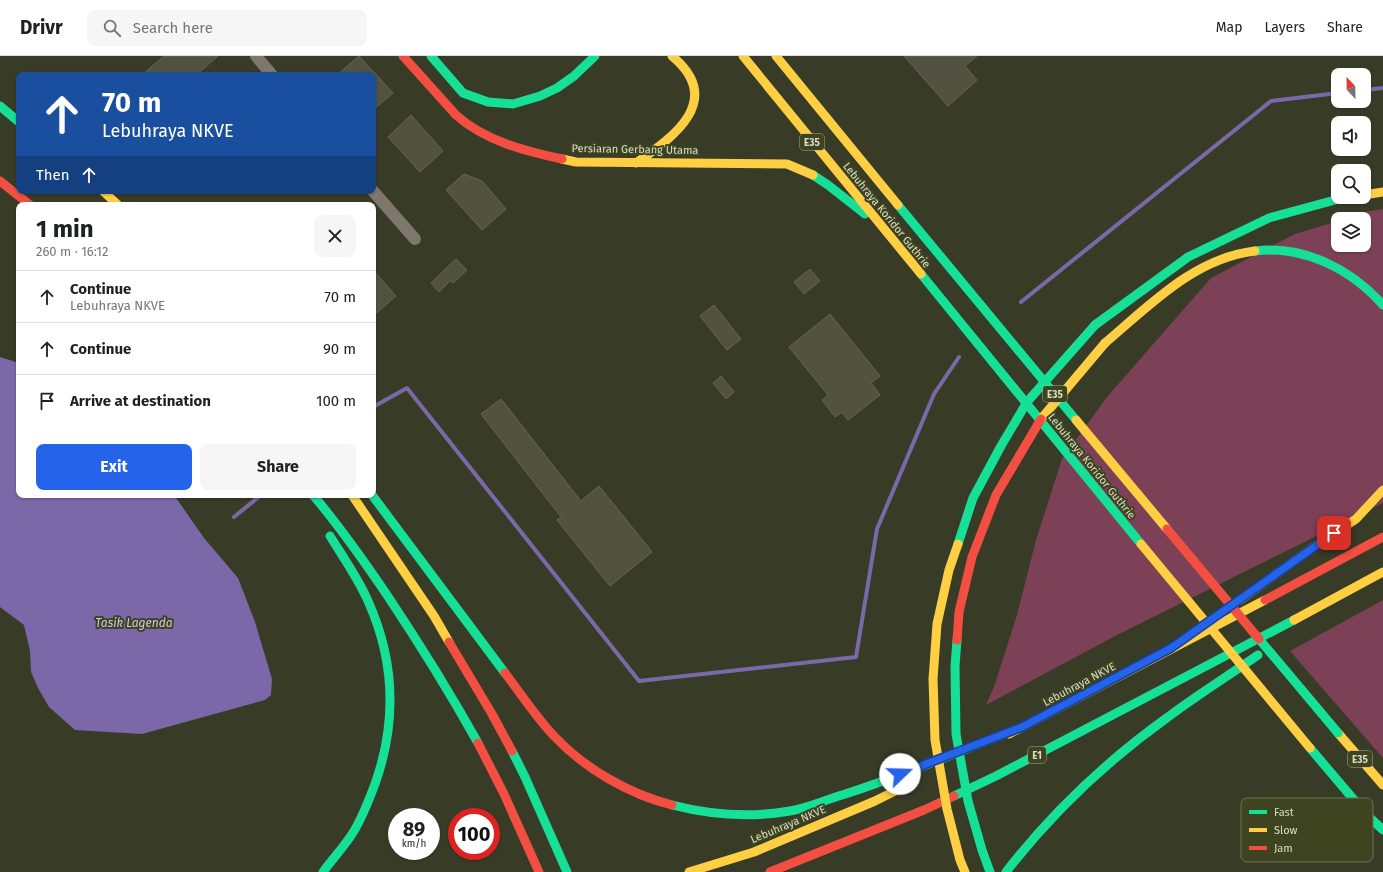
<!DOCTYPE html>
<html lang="en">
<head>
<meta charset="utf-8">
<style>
	body { margin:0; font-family:"Fira Sans",sans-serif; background:#f6f6f6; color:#202124; height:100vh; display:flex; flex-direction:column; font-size:15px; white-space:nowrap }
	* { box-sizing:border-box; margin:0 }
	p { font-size:13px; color:#757577 }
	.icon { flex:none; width:22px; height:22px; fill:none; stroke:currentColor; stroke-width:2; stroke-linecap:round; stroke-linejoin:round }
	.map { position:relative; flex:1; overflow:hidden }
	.side { position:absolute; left:16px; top:146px; width:360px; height:296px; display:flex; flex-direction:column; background:#fff; border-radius:8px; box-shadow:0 1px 3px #0004 }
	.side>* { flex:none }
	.top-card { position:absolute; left:16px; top:16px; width:360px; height:122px; border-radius:8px; box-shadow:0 1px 3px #0004; background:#1a4fa0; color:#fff; overflow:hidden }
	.needle { width:26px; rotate:338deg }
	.buttons { position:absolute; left:1331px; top:12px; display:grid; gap:8px }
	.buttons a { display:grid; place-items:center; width:40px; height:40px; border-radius:8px; background:#fff; box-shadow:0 1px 3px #0004; font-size:20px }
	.speed { position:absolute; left:388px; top:752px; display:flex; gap:8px; font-size:20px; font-weight:700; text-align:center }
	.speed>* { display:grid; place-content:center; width:52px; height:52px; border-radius:50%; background:#fff; box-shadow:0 1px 3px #0004; line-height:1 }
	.speed small { font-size:10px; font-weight:400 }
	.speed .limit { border:6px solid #d22; background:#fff; color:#111 }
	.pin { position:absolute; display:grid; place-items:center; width:34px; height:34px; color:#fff; margin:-17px; border-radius:8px; box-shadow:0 2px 6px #0006 }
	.me { position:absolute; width:44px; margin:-22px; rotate:69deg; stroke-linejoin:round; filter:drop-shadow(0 0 3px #0008) }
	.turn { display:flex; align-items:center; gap:14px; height:84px; padding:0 20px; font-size:18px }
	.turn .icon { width:52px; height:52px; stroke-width:2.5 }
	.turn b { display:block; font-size:28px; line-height:34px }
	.then { display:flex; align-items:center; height:38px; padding:0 20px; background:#0003; gap:8px; font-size:15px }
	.round { display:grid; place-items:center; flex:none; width:42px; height:42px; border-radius:8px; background:#f6f6f6 }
	.head { display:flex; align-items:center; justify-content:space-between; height:68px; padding:0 20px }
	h1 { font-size:24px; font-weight:700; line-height:30px }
	.button { display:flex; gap:8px; margin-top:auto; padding:8px 20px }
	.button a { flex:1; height:46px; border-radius:8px; background:#2563eb; color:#fff; font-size:16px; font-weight:700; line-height:46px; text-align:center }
	.button a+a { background:#f6f6f6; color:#202124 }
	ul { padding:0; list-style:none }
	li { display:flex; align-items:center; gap:12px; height:52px; padding:0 20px; border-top:1px solid #e0e0e0 }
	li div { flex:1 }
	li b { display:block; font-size:15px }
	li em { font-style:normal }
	header { display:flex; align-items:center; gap:24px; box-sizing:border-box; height:56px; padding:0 20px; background:#fff; border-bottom:1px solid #e0e0e0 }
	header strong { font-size:19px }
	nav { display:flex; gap:22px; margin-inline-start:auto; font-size:14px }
	.search { width:280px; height:36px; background:#f6f6f6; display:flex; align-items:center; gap:10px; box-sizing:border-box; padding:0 14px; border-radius:8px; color:#757577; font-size:15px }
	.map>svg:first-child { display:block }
</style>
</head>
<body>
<header>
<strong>Drivr</strong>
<div class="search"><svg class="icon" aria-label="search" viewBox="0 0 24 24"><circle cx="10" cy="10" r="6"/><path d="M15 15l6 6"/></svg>Search here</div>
<nav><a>Map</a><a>Layers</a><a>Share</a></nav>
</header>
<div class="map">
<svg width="1383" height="816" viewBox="0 0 1383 816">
	<rect width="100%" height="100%" fill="#383c27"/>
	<g fill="#7c4156">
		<path d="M1383,153v294l-266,132 -131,70 8,-18 23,-72 19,-75 26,-81 45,-62 104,-119 84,-44 43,-13v24h26v-26h-21l21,-7z"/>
		<path d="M1383,544v158l-93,-107z"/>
	</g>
	<path fill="#7b68a8" d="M0,301l19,6v132h155l30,43 34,40 17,44 17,57 -1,16 -6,5 -123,34 -67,-4 -26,-23 -11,-19 -7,-16 -1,-21 -6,-26 -24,-18z"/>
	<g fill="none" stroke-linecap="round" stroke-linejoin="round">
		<g stroke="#7b68a8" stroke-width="4">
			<path d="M1364,34l19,-2"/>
			<path d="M1021,246l250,-201 67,-8"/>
			<path d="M373,351l34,-19 232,293 217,-24 21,-128 57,-135 25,-37"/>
			<path d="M234,461l27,-22"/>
		</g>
	</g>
	<g fill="#515240" stroke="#656554">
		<path d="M164,0h54l-22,19h-54z"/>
		<path d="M359,0l34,37 -20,17v-35h-36z"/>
		<path d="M904,0h73l-12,10 12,14 -29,26z"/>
		<path d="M411,59l32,36 -23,21 -32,-35z"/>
		<path d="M464,118l18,7 24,28 -24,21 -36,-40z"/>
		<path d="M456,203l11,11 -14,13 -3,-2 -11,11 -8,-9z"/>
		<path d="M810,213l10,12 -16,13 -10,-12z"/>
		<path d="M373,214l23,26 -23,20z"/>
		<path d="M714,249l27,34 -14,11 -27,-34z"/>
		<path d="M830,258l50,62 -9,7 9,12 -32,25 -6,-8 -7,5 -13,-17 6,-5 -39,-48z"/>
		<path d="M721,320l13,16 -8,7 -13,-16z"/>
		<path d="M501,343l80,102 18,-15 53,66 -42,34 -53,-66 4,-3 -80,-103z"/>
	</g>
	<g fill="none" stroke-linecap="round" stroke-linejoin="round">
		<g stroke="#7f776d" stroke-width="12">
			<path d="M256,0l16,19"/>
			<path d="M373,135l42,48"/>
		</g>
		<g stroke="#16e098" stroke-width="9">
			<path d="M431,0l32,37 25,9 25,2 27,-8 17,-8 17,-12 21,-20"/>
			<path d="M0,50l19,16"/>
			<path d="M813,119l15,10 37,29"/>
			<path d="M898,149l178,215"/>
			<path d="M1255,195c49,-6 96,18 128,54"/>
			<path d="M921,218l220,270"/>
			<path d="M1095,269l93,-68 81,-39 77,-21"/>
			<path d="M313,439c27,32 51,66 74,100 32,48 63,98 91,148"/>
			<path d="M372,439l133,178"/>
			<path d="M1310,692l56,66 17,16"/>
			<path d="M512,695l13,26 42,95"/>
			<path d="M954,740l42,-20 298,-156"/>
			<path d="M672,749c39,10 78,13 118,6 18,-3 35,-11 52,-16 61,-19 120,-45 180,-68"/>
			<path d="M323,816c10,-14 22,-26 31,-41 9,-15 15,-31 21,-47 22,-62 20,-123 -7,-183 -10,-23 -25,-44 -38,-65"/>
			<path d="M1006,816c45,-58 102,-112 162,-155 29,-22 60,-41 90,-62"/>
		</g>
		<g stroke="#ffcf43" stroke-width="9">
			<path d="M743,0l178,218"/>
			<path d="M776,0l122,149"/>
			<path d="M562,103l14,3 211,2 26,11"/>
			<path d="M636,107c38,-26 89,-63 36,-107"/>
			<path d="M103,135l15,14"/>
			<path d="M1364,139l19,-3"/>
			<path d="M1105,287c44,-37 89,-85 150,-92"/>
			<path d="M1076,364l91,109"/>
			<path d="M352,439l82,121 15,26"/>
			<path d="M1240,544l75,-54 41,-27 27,-29"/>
			<path d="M1294,564l89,-48"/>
			<path d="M1338,677l45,52"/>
			<path d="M1009,678l256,-134"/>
			<path d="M689,816l65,-20 121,-51 30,-15"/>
		</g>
		<g stroke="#f24e42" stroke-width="9">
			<path d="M403,0l53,59c29,26 69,36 106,44"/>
			<path d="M0,125l30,24"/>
			<path d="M1265,544l118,-63"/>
			<path d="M449,586l43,72 20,37"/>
			<path d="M505,617c16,21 31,44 49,63 31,33 75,58 118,69"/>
			<path d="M478,687l26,51 35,78"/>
			<path d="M770,816l154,-62 30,-14"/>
		</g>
		<g stroke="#16e098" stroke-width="9">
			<path d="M958,488l15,-46 28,-52 26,-44 68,-77"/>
			<path d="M1259,583l79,94"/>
			<path d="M957,584l-2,26 1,68 12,67 14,49 8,22"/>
		</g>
		<g stroke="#ffcf43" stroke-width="9">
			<path d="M1041,363l64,-76"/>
			<path d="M958,488l-9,26 -12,54 -4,55 2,61 12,69 13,51 5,12"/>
			<path d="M1141,488l169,204"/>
		</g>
		<g stroke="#f24e42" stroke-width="9">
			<path d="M1167,473l92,110"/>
			<path d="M957,584l2,-28 13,-55 24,-62 45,-76"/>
		</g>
	</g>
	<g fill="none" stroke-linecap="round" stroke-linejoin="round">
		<defs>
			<path id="route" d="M900,718l122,-47 149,-79 163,-115"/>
		</defs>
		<use href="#route" stroke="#184099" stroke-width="10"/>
		<use href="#route" stroke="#2563eb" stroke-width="7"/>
	</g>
	<g text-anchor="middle" stroke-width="4" stroke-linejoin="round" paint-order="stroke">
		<g fill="#3e441f" stroke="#aab096" stroke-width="1">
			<rect x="800" y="78" width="24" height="16" rx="3"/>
			<rect x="1043" y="330" width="24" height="16" rx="3"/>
			<rect x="1028" y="691" width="18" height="16" rx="3"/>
			<rect x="1348" y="695" width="24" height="16" rx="3"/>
		</g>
		<g font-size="10" font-weight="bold" fill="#d9dec9">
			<text x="812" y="90">E35</text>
			<text x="1055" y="342">E35</text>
			<text x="1037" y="703">E1</text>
			<text x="1360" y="707">E35</text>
		</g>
		<g font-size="11" fill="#d9dec9" stroke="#3e441f">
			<text transform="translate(635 93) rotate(1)" y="4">Persiaran Gerbang Utama</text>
			<text transform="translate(887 159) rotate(51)" y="4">Lebuhraya Koridor Guthrie</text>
			<text transform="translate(1092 410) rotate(51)" y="4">Lebuhraya Koridor Guthrie</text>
			<text transform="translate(1079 628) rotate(-28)" y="4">Lebuhraya NKVE</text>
			<text transform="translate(788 768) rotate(-23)" y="4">Lebuhraya NKVE</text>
		</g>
		<g font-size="12" font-style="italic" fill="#d2c7ef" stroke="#3e441f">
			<text x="134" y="571">Tasik Lagenda</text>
		</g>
	</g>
	<rect x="1241" y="742" width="132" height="64" rx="6" fill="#3e441f" stroke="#6c7252" stroke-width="1"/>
	<rect x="1249" y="754" width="18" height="4" fill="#16e098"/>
	<rect x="1249" y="772" width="18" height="4" fill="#ffcf43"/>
	<rect x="1249" y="790" width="18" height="4" fill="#f24e42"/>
	<g font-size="11" fill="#d9dec9">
		<text x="1274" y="760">Fast</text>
		<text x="1274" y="778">Slow</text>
		<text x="1274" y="796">Jam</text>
	</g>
</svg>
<div class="buttons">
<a><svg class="needle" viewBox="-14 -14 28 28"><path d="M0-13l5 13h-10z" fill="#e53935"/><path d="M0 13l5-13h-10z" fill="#757577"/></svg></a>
<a><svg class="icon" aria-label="sound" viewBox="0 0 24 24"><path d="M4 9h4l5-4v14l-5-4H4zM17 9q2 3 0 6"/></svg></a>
<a><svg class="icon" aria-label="search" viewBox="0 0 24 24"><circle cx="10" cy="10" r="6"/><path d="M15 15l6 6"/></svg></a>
<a><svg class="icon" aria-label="layers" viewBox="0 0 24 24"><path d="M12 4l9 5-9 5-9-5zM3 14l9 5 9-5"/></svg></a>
</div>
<div class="speed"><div>89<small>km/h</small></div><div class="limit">100</div></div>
<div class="pin" style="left:1334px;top:477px;background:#d93025"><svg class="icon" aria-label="arrive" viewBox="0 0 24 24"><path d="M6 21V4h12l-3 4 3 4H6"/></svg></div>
<svg class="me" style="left:900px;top:718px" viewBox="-20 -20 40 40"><circle r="19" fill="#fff"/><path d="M0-13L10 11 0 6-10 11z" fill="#2563eb"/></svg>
<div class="top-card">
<div class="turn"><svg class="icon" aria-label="ahead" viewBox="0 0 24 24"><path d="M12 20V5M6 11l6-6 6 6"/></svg><div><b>70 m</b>Lebuhraya NKVE</div></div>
<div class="then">Then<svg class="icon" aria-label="ahead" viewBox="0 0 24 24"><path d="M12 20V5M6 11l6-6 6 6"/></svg></div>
</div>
<section class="side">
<div class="head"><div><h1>1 min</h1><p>260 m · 16:12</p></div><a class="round"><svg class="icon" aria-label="close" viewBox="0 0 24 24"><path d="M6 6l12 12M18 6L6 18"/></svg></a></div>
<ul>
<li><svg class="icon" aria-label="ahead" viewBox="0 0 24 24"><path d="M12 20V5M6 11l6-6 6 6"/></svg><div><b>Continue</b><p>Lebuhraya NKVE</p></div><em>70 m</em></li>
<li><svg class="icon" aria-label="ahead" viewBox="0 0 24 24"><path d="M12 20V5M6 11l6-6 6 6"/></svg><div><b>Continue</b></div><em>90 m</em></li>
<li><svg class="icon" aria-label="arrive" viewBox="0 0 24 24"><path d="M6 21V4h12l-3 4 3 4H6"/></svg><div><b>Arrive at destination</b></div><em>100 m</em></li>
</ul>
<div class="button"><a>Exit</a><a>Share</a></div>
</section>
</div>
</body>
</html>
